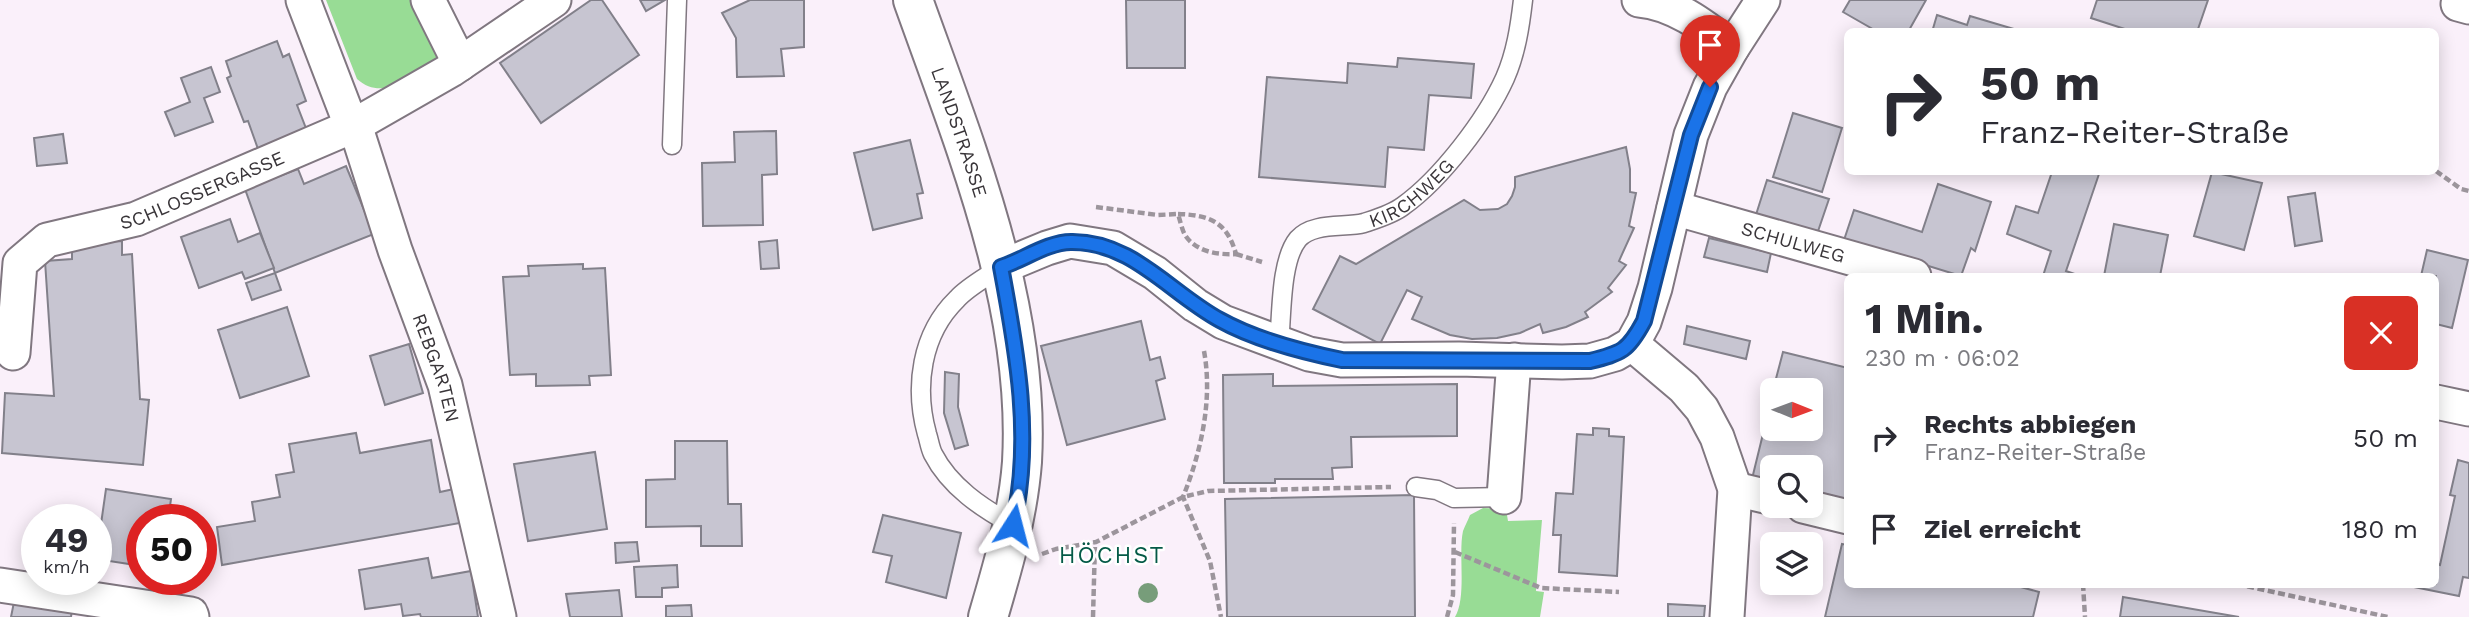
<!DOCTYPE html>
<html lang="de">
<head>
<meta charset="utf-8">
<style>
	body { margin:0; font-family:"Work Sans",sans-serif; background:#f7f7f7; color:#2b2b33; height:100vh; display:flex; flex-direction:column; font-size:26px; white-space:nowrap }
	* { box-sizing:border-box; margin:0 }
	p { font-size:23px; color:#7c7c81 }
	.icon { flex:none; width:38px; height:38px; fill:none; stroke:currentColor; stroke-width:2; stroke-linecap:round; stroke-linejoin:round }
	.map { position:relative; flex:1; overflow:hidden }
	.details { position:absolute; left:1844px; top:273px; width:595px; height:315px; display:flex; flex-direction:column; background:#fff; border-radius:10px; box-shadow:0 4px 18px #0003 }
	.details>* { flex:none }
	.banner { position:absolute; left:1844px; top:28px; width:595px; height:147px; border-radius:10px; box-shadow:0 4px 18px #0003; background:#fff; color:#2b2b33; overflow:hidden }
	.needle { width:46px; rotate:91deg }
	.controls { position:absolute; left:1760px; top:378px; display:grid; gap:14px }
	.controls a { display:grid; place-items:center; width:63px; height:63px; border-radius:10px; background:#fff; box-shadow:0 4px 18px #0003; font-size:35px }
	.speed { position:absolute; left:21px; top:504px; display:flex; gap:14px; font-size:35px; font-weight:700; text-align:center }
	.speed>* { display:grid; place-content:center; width:91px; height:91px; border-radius:50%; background:#fff; box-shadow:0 4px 18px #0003; line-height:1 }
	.speed small { font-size:18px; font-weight:400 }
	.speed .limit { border:10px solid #d22; background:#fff; color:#111 }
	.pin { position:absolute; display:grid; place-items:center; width:60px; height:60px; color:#fff; margin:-72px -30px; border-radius:50% 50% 50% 0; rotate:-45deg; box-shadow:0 0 7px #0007 }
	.pin .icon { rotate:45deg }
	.me { position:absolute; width:77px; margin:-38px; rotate:9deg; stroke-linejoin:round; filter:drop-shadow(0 0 5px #0008) }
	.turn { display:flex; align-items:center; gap:24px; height:147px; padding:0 21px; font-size:32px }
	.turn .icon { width:91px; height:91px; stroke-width:2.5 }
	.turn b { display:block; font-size:49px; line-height:60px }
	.round { display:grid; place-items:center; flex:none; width:74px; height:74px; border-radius:10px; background:#f7f7f7 }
	.headline { display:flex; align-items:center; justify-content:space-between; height:119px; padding:0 21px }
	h1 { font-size:42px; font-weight:700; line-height:52px }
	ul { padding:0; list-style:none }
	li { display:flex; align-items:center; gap:21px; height:91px; padding:0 21px }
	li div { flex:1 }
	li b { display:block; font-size:26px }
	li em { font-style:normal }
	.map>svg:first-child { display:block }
</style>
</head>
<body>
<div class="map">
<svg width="2469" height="617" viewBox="0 0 2469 617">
	<rect width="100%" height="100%" fill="#faf0fa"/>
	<g fill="#98dc95">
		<path d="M326,0h92l18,43 2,17c-25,15 -54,43 -81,19z"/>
		<path d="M1483,508l23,1 2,12 34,-1 -6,71 8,1 -4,25h-85c12,-20 3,-63 8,-86 2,-5 5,-11 7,-16z"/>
	</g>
	<g fill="#c7c5d1" stroke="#82808a" stroke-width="2">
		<path d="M591,0h11l37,55 -98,68 -41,-60z"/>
		<path d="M640,0h25l-19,11z"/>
		<path d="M750,0h54v47l-23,2 3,27 -47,1 -1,-39 -14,-25z"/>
		<path d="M1126,0h59v68h-58z"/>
		<path d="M1850,0h76l-18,32h-30l-35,-20z"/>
		<path d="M2097,0h111l-11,32h-63l-43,-14z"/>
		<path d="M1937,15l30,10 3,-9 54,16h-92z"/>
		<path d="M277,41l6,16 6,-3 17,47 -9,4 10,26 -49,18 -10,-28 -4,1 -17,-44 4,-2 -5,-15z"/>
		<path d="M1398,58l76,6 -3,34 -42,-3 -5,55 -36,-3 -3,40 -126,-10 8,-100 80,6 1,-20 49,4z"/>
		<path d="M211,67l9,25 -16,6 9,24 -38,14 -10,-24 25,-10 -9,-24z"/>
		<path d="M1793,113l49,15 -20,64 -49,-15z"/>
		<path d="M776,131l1,43 -15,1 1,50 -60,1 -1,-63 33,-1 -1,-30z"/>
		<path d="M63,134l4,29 -30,3 -3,-28z"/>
		<path d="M910,140l13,53 -6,1 5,24 -49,12 -19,-77z"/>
		<path d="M1626,147l4,22v23l6,1 -7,33 5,2 -15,33 7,4 -18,23 4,4 -27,20 3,5 -22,10 -23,6 -3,-9 -20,9 -23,5 -25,1 -22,-4 -38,-16 10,-22 -15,-7 -27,54 -67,-35 27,-53 16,8 108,-64 16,10 18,-1 9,-5 5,-8 3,-9v-10z"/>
		<path d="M346,166l28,68 -99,39 -30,-84 53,-20 6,15z"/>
		<path d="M2052,172h41l6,2 -33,97 9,3 -1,2h-31l8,-25 -44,-17 9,-28 22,7z"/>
		<path d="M2212,172l50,11 -18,67 -50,-14z"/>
		<path d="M1767,180l62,19 -14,41 -61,-19z"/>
		<path d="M1938,184l53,18 -16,49 -4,-3 -10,28 -117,-36 10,-30 68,22z"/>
		<path d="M2315,193l7,48 -27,5 -7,-49z"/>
		<path d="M230,219l8,23 22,-9 14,35 -29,11 -3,-7 -43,16 -18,-51z"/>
		<path d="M2114,224l54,11 -8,41h-56z"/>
		<path d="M1709,238l62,15 -4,19 -63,-15z"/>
		<path d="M777,240l2,28 -18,1 -2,-27z"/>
		<path d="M122,241v14l10,-1 8,145 9,1 -6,65 -141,-12 3,-60 49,3 -9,-135 27,-2v-17z"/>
		<path d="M2427,250l41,10 -16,68 -16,-4v-48h-15z"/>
		<path d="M583,264v5l22,-1 6,107 -22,1 1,9 -54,1v-12l-26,1 -7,-98 26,-1 -1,-10z"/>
		<path d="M275,273l6,17 -29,10 -6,-17z"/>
		<path d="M287,307l22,69 -69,22 -22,-68z"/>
		<path d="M1141,321l9,39 10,-3 5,21 -9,3 9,38 -98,26 -26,-99z"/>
		<path d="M1687,326l63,15 -4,18 -62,-15z"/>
		<path d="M409,344l14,49 -38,12 -15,-49z"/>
		<path d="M1783,352l65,16v139l-37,-9v-31h-38v21l-22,-5 22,-90v36h38v-39h-38z"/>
		<path d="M945,372l14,2 -1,33 10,38 -13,4 -11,-36z"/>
		<path d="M1273,374v12l184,-2v52l-106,1 1,30 -20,1 1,11h-58v4h-51l-1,-108z"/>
		<path d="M1593,428l16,1v7l15,1 -7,139 -58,-4 2,-37h-8l3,-42 17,1 4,-60 16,1z"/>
		<path d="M356,433l4,20 71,-13 9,52 14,-3 6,34 -238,42 -5,-38 38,-6 -3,-19 28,-5 -4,-22 18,-3 -5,-28z"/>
		<path d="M675,441h52l1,63h13l1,42h-41v-20l-55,1v-47l29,-1z"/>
		<path d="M595,452l12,77 -79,12 -14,-77z"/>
		<path d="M2458,460l11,3v115l-6,-1 -4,19 -50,-10 27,-2v-20l4,1 15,-69 -5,-1z"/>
		<path d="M106,489l65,10 -3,21h-26v46l-46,-7z"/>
		<path d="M1414,495l1,122h-188l-2,-118z"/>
		<path d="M883,515l78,18 -15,65 -60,-16 6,-26 -19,-4z"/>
		<path d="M637,542l2,19 -23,2 -1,-20z"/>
		<path d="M1842,544l6,1v39h162l29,8 -6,25h-208z"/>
		<path d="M428,558l4,20 39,-7 7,46h-57l-1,-3 -17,2 -2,-12 -36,5 -6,-39z"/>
		<path d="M677,565l1,22 -16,1v9h-26l-2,-30z"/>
		<path d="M619,590l3,27h-52l-4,-23z"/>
		<path d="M2123,597l116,20h-119z"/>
		<path d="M14,602l58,8 -1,7h-60z"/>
		<path d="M1668,604l37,2 -1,11h-36z"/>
		<path d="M691,605l1,12h-26v-11z"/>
	</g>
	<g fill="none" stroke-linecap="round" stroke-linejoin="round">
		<defs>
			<g id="lane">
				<path d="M672,145l5,-145"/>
				<path d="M1001,267c-14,10 -32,19 -44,32 -36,35 -43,88 -30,135 2,6 3,14 6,20 17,33 49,54 80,71"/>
				<path id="s1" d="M1279,343c3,-28 1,-82 19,-104 15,-17 47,-11 66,-16 12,-4 29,-9 39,-17 38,-27 83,-86 102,-128 11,-25 15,-52 18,-78"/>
				<path d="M1416,487l21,3 17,8 50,-1"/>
			</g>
			<g id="street">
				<path id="s2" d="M303,0l43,112 9,13 40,125 50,135 54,232"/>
				<path d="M428,0l32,64"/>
				<path d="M1639,0c36,3 66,27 93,48"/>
				<path d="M2458,4l11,3"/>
				<path id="s3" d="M1674,208l240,68"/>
				<path d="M1001,267l46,-19 23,-7 43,7 42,25 40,32 28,17 86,32 33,6 117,-1 103,3 28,-1 25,-7 17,-10 12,-22 11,-34 36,-153 19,-48 22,-39 31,-48"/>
				<path d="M1632,344l52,44 18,21 15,28 18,52 -8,128"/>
				<path id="s4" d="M13,353l7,-90 27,-23 89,-21 219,-94 96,-55 103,-70"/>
				<path d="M2436,402l33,7"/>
				<path d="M1735,489l38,9"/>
				<path d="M1504,497l10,-137"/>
				<path d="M1803,506l45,11"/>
				<path d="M0,585l191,29 1,3"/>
			</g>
			<g id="secondary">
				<path id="s5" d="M913,0c52,146 118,305 109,462 -4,53 -19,104 -34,155"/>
			</g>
		</defs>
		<use href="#lane" stroke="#807780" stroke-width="21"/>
		<use href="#street" stroke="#807780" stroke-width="37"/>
		<use href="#secondary" stroke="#807780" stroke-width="42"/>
		<g stroke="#9c959c" stroke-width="4.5" stroke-dasharray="7 3.5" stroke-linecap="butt">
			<path d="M2436,171l25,18 8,2"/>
			<path d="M1096,207l62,8 20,-1"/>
			<path d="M1178,214c32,1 49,8 58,40 -18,1 -40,-2 -51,-19 -3,-5 -5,-15 -7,-21z"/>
			<path d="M1236,254l26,8"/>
			<path d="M1204,351c9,49 -3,101 -21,146l27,64 11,56"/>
			<path d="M1455,552l86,36 78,4"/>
			<path d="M1042,554l14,-5 40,-7 87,-45 25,-6 183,-4"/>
			<path d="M2083,584l2,33"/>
			<path d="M2237,584l151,33"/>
			<path d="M1093,617l2,-74"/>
			<path d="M1447,617l6,-22 1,-72"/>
		</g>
		<use href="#lane" stroke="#fff" stroke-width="18"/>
		<use href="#street" stroke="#fff" stroke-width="33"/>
		<use href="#secondary" stroke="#fff" stroke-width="38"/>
	</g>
	<circle fill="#779d7a" cx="1148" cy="593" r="10"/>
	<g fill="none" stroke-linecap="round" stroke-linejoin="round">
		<defs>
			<path id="route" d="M1013,525c20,-85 4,-173 -12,-258 22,-7 47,-25 70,-25 61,-1 99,51 149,78 34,19 83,32 122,40l248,1c32,-8 38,-10 54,-40l47,-186 19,-48"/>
		</defs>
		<use href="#route" stroke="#114b97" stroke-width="18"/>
		<use href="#route" stroke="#1a73e8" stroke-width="12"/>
	</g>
	<g text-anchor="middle" stroke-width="5" stroke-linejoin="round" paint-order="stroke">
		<g font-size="19" fill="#393539" stroke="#fff">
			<text dy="7" stroke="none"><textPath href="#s5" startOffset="140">LANDSTRASSE</textPath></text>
			<text dy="7" stroke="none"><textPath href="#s4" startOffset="289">SCHLOSSERGASSE</textPath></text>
			<text dy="7" stroke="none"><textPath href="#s1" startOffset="233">KIRCHWEG</textPath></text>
			<text dy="7" stroke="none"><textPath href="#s3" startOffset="124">SCHULWEG</textPath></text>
			<text dy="7" stroke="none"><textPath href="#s2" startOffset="392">REBGARTEN</textPath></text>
		</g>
		<g font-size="23" letter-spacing="2" fill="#045a47" stroke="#fff">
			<text x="1112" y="563">HÖCHST</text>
		</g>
	</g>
</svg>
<div class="controls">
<a><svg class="needle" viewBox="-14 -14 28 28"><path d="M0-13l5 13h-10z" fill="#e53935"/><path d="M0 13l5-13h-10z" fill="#7c7c81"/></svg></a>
<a><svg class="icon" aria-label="search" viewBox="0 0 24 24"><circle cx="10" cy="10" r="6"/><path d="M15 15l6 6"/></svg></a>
<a><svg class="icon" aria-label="layers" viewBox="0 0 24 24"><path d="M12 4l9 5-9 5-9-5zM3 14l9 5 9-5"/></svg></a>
</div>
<div class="speed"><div>49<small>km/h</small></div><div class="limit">50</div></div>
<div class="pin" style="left:1710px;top:87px;background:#d93025"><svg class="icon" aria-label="arrive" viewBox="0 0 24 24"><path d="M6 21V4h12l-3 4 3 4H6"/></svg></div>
<svg class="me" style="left:1013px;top:525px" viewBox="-20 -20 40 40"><path d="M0-17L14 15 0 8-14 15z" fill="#1a73e8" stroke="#fff" stroke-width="4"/></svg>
<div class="banner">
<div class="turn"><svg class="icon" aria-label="right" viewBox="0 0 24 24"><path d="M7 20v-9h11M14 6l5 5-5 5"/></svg><div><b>50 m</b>Franz-Reiter-Straße</div></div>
</div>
<section class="details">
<div class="headline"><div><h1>1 Min.</h1><p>230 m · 06:02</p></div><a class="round" style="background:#d93025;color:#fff"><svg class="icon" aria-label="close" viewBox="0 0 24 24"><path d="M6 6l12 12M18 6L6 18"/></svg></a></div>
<ul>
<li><svg class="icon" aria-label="right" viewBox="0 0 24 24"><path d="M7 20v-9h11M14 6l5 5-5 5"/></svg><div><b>Rechts abbiegen</b><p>Franz-Reiter-Straße</p></div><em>50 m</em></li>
<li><svg class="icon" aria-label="arrive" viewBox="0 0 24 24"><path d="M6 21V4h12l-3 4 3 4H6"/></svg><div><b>Ziel erreicht</b></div><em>180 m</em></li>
</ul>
</section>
</div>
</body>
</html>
